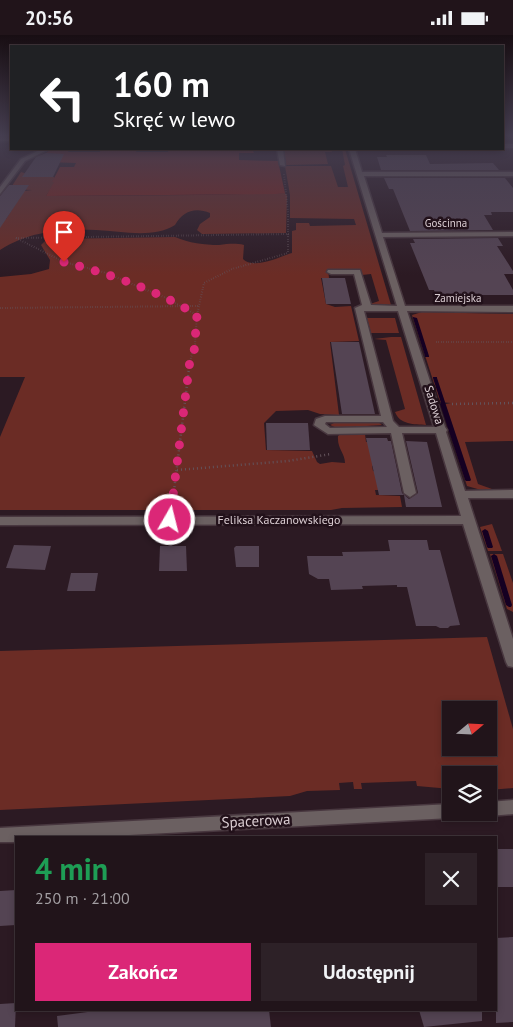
<!DOCTYPE html>
<html lang="pl">
<head>
<meta charset="utf-8">
<style>
	body { margin:0; font-family:"PT Sans",sans-serif; background:#2d2127; color:#f1f3f6; height:100vh; display:flex; flex-direction:column; font-size:19px; white-space:nowrap }
	* { box-sizing:border-box; margin:0 }
	p { font-size:16px; color:#a29ea2 }
	.icon { flex:none; width:28px; height:28px; fill:none; stroke:currentColor; stroke-width:2; stroke-linecap:round; stroke-linejoin:round }
	.map { position:relative; flex:1; overflow:hidden }
	.details { position:absolute; left:15px; top:801px; width:482px; height:175px; display:flex; flex-direction:column; background:#21141a; border-radius:0px; box-shadow:0 2px 8px #0003,0 0 0 1px #3e3339 }
	.details>* { flex:none }
	.top-card { position:absolute; left:10px; top:10px; width:494px; height:105px; border-radius:0px; box-shadow:0 2px 8px #0003,0 0 0 1px #3e3339; background:#202124; color:#fff; overflow:hidden }
	.needle { width:32px; rotate:71deg }
	.fabs { position:absolute; left:442px; top:666px; display:grid; gap:10px }
	.fabs a { display:grid; place-items:center; width:55px; height:55px; border-radius:0px; background:#21141a; box-shadow:0 2px 8px #0003,0 0 0 1px #3e3339; font-size:25px }
	.pin { position:absolute; display:grid; place-items:center; width:42px; height:42px; color:#fff; margin:-51px -21px; border-radius:50% 50% 50% 0; rotate:-45deg; box-shadow:0 0 5px #0007 }
	.pin .icon { rotate:45deg }
	.me { position:absolute; width:55px; margin:-28px; rotate:8deg; stroke-linejoin:round; filter:drop-shadow(0 0 4px #0008) }
	.turn { display:flex; align-items:center; gap:18px; height:105px; padding:0 20px; font-size:22px }
	.turn .icon { width:65px; height:65px; stroke-width:2.5 }
	.turn b { display:block; font-size:35px; line-height:42px }
	.round { display:grid; place-items:center; flex:none; width:52px; height:52px; border-radius:0px; background:#2d2127 }
	.headline { display:flex; align-items:center; justify-content:space-between; height:85px; padding:0 20px }
	h1 { font-size:30px; font-weight:700; line-height:38px; color:#1e9e55 }
	.button { display:flex; gap:10px; margin-top:auto; padding:10px 20px }
	.button a { flex:1; height:58px; border-radius:0px; background:#db2777; color:#fff; font-size:20px; font-weight:700; line-height:58px; text-align:center }
	.button a+a { background:#2d2127; color:#f1f3f6 }
	.status { display:flex; justify-content:space-between; align-items:center; height:35px; padding:0 25px; background:#21141a; direction:ltr }
	.status svg { height:14px; fill:currentColor }
	.map>svg:first-child { display:block }
</style>
</head>
<body>
<div class="status"><b>20:56</b><svg viewBox="0 0 49 12"><path d="M0 12V9h3v3zM5 12V6h3v6zM10 12V3h3v9zM15 12V0h3v12zM26 1h20v11H26zM47 4h2v5h-2z"/></svg></div>
<div class="map">
<svg width="513" height="992" viewBox="0 0 513 992">
	<rect width="100%" height="100%" fill="#2c1a23"/>
	<g fill="#6b2c25" fill-rule="evenodd">
		<path d="M284,114h47l1,3h-7l3,12 -42,1z"/>
		<path d="M342,114h3l46,156 -21,-1 9,-3 -8,-27 -9,1 -2,-6h-32l1,9h-8l5,26 9,3 16,-1 8,35 -29,1 9,73 -19,-1 -12,-4 -32,1 -12,12 2,27 46,1 5,11 3,2 12,-2 13,1c0,-10 -8,-14 -7,-27l4,-3 23,1 1,8h4l4,23 -2,1 1,5 4,1 3,18h-5l1,5 24,1 2,11 -60,1 -11,2h-331v-73l25,-60h-25v-100l31,-3 18,-5 1,-9 -9,-15 5,-5 7,-1 122,-2c14,6 29,8 44,8 9,-1 16,-2 25,0l-1,14c10,11 36,-2 49,-6v-22l4,-1v-7h13l1,3 46,-1 -2,-6 -64,-1v-23l-5,-29h46l7,21h10l-5,-21 2,-1z"/>
		<path d="M21,137l17,5h16l1,5 -9,14 153,-1 86,-2 2,3 -1,37 -84,1 -5,-4 3,-6 10,-7v-4c-15,-6 -27,-2 -35,12 -23,14 -53,6 -79,5 -35,-1 -66,1 -96,20v-31h6l18,-28 8,-1 -22,-1z"/>
		<path d="M422,277l91,2v127l-48,1 13,42 14,5h21l-32,1 -14,-4 -26,-81 10,-2 -11,-1 -28,-87z"/>
		<path d="M367,283h28l4,15h-28z"/>
		<path d="M391,302h10l25,88c-12,-1 -26,0 -31,-13l10,-3 -19,-69 -12,-1z"/>
		<path d="M378,387l4,3 -45,3 -7,-3 4,-2z"/>
		<path d="M492,489l10,27h-14l-8,-24z"/>
		<path d="M490,519h13l10,29v29l-6,-3z"/>
		<path d="M487,602l26,92v59l-24,2v-15h-38v14l-34,-3 -1,-5 -55,2 1,6h-8l-1,-7 -14,1 1,7 -33,1 -17,5 -290,14v-159zM451,675h38v37h-38z"/>
	</g>
	<path fill="#7f251e" d="M52,114h23h-6l-1,3h32l1,-3h-5h46h-5l-1,3h32l1,-3h83l2,4h-15v7l39,1 7,32 -9,1 -230,2 8,-14h-2l8,-15h14l2,-4 -29,-1 7,-8 -8,-1z"/>
	<g fill="none" stroke-linecap="round" stroke-linejoin="round">
		<g fill="#150022" fill-rule="evenodd">
			<path d="M413,282l4,1 12,38v1h-4v-1l-12,-38z"/>
			<path d="M433,342h4v1l34,102 -1,1h-4l-1,-1 -25,-76 1,-1 -8,-25z"/>
			<path d="M485,494l3,2 5,16 -1,1h-4l-1,-1 -5,-16z"/>
			<path d="M494,519l3,2 15,49 -1,2h-2l-3,-2 -15,-49z"/>
		</g>
	</g>
	<g fill="#544453">
		<path d="M46,118l18,1 -11,23h-31l14,-20z"/>
		<path d="M386,120h40l4,9 63,-1 6,7h-118l-4,-13h10z"/>
		<path d="M384,143h121l8,10v24h-22l1,3h-8l9,15 -83,1 -17,-42h-4z"/>
		<path d="M9,150h20l-29,43v-32z"/>
		<path d="M498,203l5,8h-6l16,25v3h-9l9,16v5h-32l2,5h-46l-3,-10h-5l-19,-47h5l-2,-4z"/>
		<path d="M322,243h23l6,26h-25z"/>
		<path d="M331,307h28l16,72h-33z"/>
		<path d="M266,388h42l2,27h-43z"/>
		<path d="M366,403h21l1,3h3l11,52 7,6 9,-6 -12,-52 21,1 15,65h-36l-2,-12h-25z"/>
		<path d="M388,505h39l2,10h11l20,75 -10,1 -2,2h-8l-4,-2h-20l-9,-39h-10v-2l-35,1 1,3 -32,1 -2,-11h-11l-9,-5 -2,-18h36l-1,-4 48,-1z"/>
		<path d="M14,510l37,1 -6,24 -39,-2z"/>
		<path d="M160,511h26l1,25h-28z"/>
		<path d="M236,511h23v21h-23l-2,-19z"/>
		<path d="M71,538h27l-3,18h-28z"/>
		<rect x="496" y="814" width="17" height="38"/>
		<path d="M16,855v35l-16,1v-35z"/>
		<path d="M513,902v85l-17,1v-85z"/>
		<path d="M16,968l-1,24h-15v-23z"/>
		<path d="M103,975h166l2,17h-213l-1,-11z"/>
		<path d="M419,975h63v11l-58,6z"/>
	</g>
	<g fill="none" stroke-linecap="round" stroke-linejoin="round">
		<defs>
			<g id="minor">
				<rect x="0" y="102" width="11" height="4"/>
				<rect x="502" y="109" width="11" height="4"/>
				<path d="M42,114h7l-24,12 -25,33v-7l21,-28z"/>
				<path d="M277,114h6l2,17 -5,-1z"/>
				<path d="M349,114h6l7,23h151v4h-149l18,57 131,-1v4l-130,1 22,69h108v6l-106,-1 38,116 2,3 -1,2 19,59 48,-1v8h-45l45,141v28l-5,-1 -2,-4 -43,-138 -463,1v-8l461,-1 -25,-83h-34l14,60 -6,4 -6,-4 -13,-60 -63,1 -14,-9 2,-6 9,-3h56l-26,-108 7,-3 -8,-31h-23l-4,-2 1,-2h32l11,35 26,1zM364,276h34l36,116h-35l-6,-6zM326,387h57l4,5 -57,1 -5,-4z"/>
				<path d="M513,765v14l-24,2 -7,-3h7v-11z"/>
				<path d="M451,769v9h8l-2,3 -6,2 -359,19h-76v5h-16v-14z"/>
			</g>
		</defs>
		<use href="#minor" stroke="#48373f" stroke-width="3"/>
		<g stroke="#63535b" stroke-width="2" stroke-dasharray="0.5 2" stroke-linecap="butt">
			<path d="M16,203l273,-4"/>
			<path d="M16,203l48,24 39,10 63,26 31,17"/>
			<path d="M0,273l200,-2"/>
			<path d="M436,307h77"/>
			<path d="M190,326l5,-17 2,-29 7,-32 28,-14 56,-16v-40l-4,-39"/>
		</g>
		<g stroke="#63535b" stroke-width="2.5" stroke-dasharray="1 3" stroke-linecap="butt">
			<path d="M452,369l61,-1"/>
			<path d="M177,435l111,-9 43,-7"/>
			<path d="M172,472l18,-147"/>
		</g>
		<use href="#minor" fill="#6b6061" fill-rule="evenodd"/>
	</g>
	<linearGradient id="sky" x2="0" y2="1"><stop stop-color="#180e13"/><stop offset="0.42" stop-color="#453e50"/><stop offset="1" stop-color="#453e50" stop-opacity="0"/></linearGradient>
	<rect width="513" height="240" fill="url(#sky)"/>
	<g fill="none" stroke-linecap="round" stroke-linejoin="round">
		<path stroke="#db2777" stroke-width="9" stroke-dasharray="0 16.2" d="M64,227c46,12 92,28 133,53l-3,38 -4,7 -20,160"/>
	</g>
	<g text-anchor="middle" stroke-width="5" stroke-linejoin="round" paint-order="stroke">
		<g font-size="11" fill="#dbced3" stroke="#22111a">
			<text x="446" y="192">Gościnna</text>
			<text x="458" y="267">Zamiejska</text>
		</g>
		<g font-size="12" fill="#dbced3" stroke="#22111a">
			<text transform="translate(434 370) rotate(73)" y="4">Sadowa</text>
			<text x="279" y="489">Feliksa Kaczanowskiego</text>
		</g>
		<g font-size="15" fill="#dbced3" stroke="#22111a">
			<text transform="translate(256 786) rotate(-3)" y="5">Spacerowa</text>
		</g>
	</g>
</svg>
<div class="fabs">
<a><svg class="needle" viewBox="-14 -14 28 28"><path d="M0-13l5 13h-10z" fill="#e53935"/><path d="M0 13l5-13h-10z" fill="#a29ea2"/></svg></a>
<a><svg class="icon" aria-label="layers" viewBox="0 0 24 24"><path d="M12 4l9 5-9 5-9-5zM3 14l9 5 9-5"/></svg></a>
</div>
<div class="pin" style="left:64px;top:227px;background:#d93025"><svg class="icon" aria-label="arrive" viewBox="0 0 24 24"><path d="M6 21V4h12l-3 4 3 4H6"/></svg></div>
<svg class="me" style="left:170px;top:485px" viewBox="-20 -20 40 40"><circle r="17" fill="#db2777" stroke="#fff" stroke-width="3"/><path d="M0-11L8 9 0 5-8 9z" fill="#fff"/></svg>
<div class="top-card">
<div class="turn"><svg class="icon" aria-label="left" viewBox="0 0 24 24"><path d="M17 20v-9H6M10 6l-5 5 5 5"/></svg><div><b>160 m</b>Skręć w lewo</div></div>
</div>
<section class="details">
<div class="headline"><div><h1>4 min</h1><p>250 m · 21:00</p></div><a class="round"><svg class="icon" aria-label="close" viewBox="0 0 24 24"><path d="M6 6l12 12M18 6L6 18"/></svg></a></div>
<div class="button"><a>Zakończ</a><a>Udostępnij</a></div>
</section>
</div>
</body>
</html>
